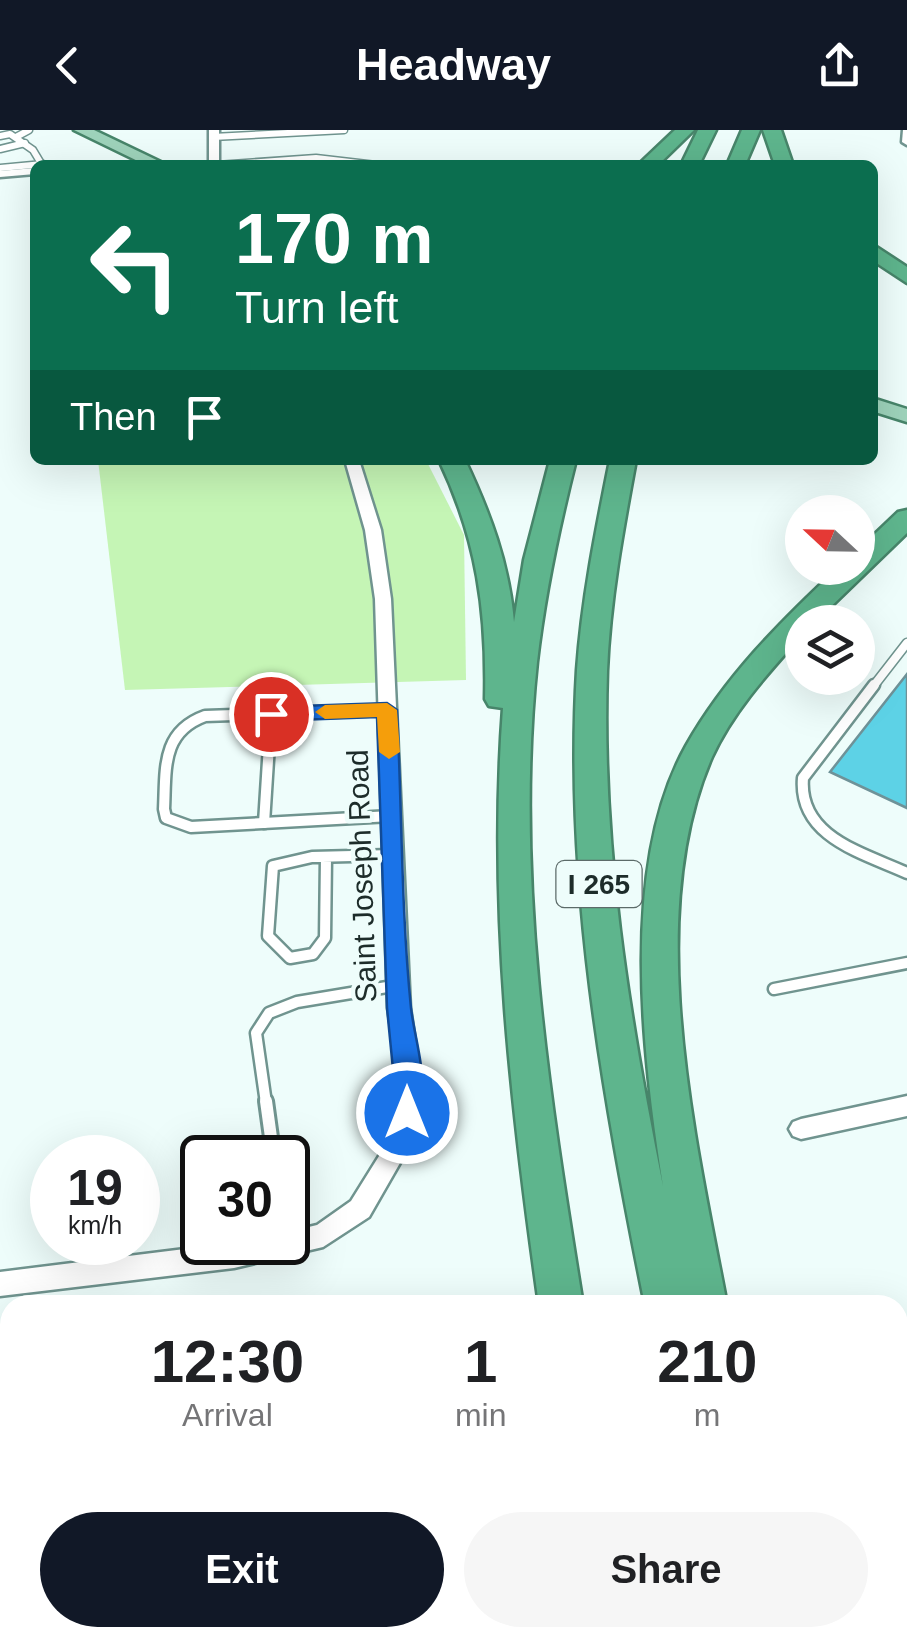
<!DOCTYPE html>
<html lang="en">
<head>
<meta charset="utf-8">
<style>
	body { margin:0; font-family:Helvetica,sans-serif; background:#f6f6f6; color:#202124; height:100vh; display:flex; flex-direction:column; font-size:38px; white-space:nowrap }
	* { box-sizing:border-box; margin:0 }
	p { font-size:32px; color:#757577 }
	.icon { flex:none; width:55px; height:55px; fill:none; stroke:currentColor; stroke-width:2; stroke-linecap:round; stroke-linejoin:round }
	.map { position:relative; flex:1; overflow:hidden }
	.panel { position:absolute; left:0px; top:1165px; width:908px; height:352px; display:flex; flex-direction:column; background:#fff; border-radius:30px 30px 0 0; box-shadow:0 10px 40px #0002 }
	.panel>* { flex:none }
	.banner { position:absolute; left:30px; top:30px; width:848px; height:305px; border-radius:15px; box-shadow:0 10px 40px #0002; background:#0b6e4f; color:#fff; overflow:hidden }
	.needle { width:65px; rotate:292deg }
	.buttons { position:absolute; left:785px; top:365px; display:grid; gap:20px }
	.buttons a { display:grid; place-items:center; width:90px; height:90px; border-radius:50%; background:#fff; box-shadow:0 10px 40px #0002; font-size:50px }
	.speed { position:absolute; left:30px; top:1005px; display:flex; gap:20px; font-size:50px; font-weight:700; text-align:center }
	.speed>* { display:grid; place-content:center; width:130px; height:130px; border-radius:50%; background:#fff; box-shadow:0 10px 40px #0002; line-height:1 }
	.speed small { font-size:25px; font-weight:400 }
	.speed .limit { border:5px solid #111; border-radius:15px; background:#fff; color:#111 }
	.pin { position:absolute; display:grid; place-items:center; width:85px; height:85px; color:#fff; margin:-42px; border:5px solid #fff; border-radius:50%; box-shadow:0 2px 10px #0007 }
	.me { position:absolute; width:110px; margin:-55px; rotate:0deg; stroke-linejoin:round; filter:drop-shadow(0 0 8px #0008) }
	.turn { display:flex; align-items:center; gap:35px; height:210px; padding:0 40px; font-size:45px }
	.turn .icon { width:130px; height:130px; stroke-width:2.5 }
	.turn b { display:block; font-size:70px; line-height:85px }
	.then { display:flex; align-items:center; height:95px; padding:0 40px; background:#0003; gap:20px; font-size:38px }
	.eta { display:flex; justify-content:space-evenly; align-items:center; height:170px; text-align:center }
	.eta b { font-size:60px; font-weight:700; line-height:70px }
	.primary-button { display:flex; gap:20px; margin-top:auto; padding:20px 40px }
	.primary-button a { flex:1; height:115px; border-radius:60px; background:#111827; color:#fff; font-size:40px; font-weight:700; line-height:115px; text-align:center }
	.primary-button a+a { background:#f6f6f6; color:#202124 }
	header { display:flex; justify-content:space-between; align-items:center; height:130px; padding:0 40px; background:#111827; color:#fff; font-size:45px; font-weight:700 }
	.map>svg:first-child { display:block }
</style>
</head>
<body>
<header><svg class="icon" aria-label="back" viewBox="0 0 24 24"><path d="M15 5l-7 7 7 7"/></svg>Headway<svg class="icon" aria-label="share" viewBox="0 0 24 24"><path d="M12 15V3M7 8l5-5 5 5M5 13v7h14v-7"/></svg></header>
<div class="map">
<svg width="907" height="1517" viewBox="0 0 907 1517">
	<rect width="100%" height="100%" fill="#eefdfb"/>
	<path fill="#c5f5b5" d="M98,330h328l38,75 2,145 -341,10z"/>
	<path fill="#5dd2e6" stroke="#6e9298" stroke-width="2.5" d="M907,544v134l-77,-36z"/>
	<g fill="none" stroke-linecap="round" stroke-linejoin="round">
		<defs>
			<g id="service-far3">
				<path d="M0,6l10,-2 23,16 9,15"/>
				<path d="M16,7l13,-7"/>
				<path d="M213,7l131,-7"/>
				<path d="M0,19l25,-6"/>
				<path d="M217,35l99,-7 60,7"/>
				<path d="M0,38l43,-4"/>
			</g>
			<path id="service-far2" d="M872,558l35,-45"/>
			<g id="service-far1">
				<path d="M874,555l-71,93c-5,59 60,75 104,95"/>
				<path d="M387,580l-182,6c-44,16 -39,53 -41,93l2,9 25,9 200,-11"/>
				<path d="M264,693l7,-109"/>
				<path d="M326,728l-1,80 -12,16 -23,4 -22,-22 5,-70 39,-9 80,-2"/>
				<path d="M774,859l133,-26"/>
				<path d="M266,973l-10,-70 13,-20 28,-11 102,-17"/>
			</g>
			<path id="service" d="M266,971l7,51"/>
			<g id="minor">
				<rect x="209" y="0" width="10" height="35"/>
				<path d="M903,0h4v15l-5,-3z"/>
				<path d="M35,38v6l-35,3v-6z"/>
				<path d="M345,330h14l22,70 10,69 19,409 11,72 -9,62 -43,75 -46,30 -89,21 -234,28v-24l241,-30h47v-10l29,-7 34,-24 38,-61 10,-60 -11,-72 -13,-409 -10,-69z"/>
				<path d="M907,966v20l-106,23 -8,-3 -4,-7 4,-7 8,-3z"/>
			</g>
			<g id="primary">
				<path d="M74,0h20l73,35h-21z"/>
				<path d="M872,268l35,11v13l-35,-11z"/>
			</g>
			<g id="motorway">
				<path d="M675,0h19l-36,35h-20z"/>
				<path d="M698,0h18l-17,35h-18z"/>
				<path d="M742,0h18l-15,35h-18z"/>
				<path d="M763,0h18l12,35h-18z"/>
				<path d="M872,114l35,23v16l-35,-23z"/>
				<path d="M439,330h26c25,53 44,104 49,162l10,-62 26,-100h26c-17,67 -31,133 -39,202 -23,213 12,432 46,643h-44c-28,-198 -51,-397 -36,-597l-14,-2 -4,-7c2,-87 -8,-160 -46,-239z"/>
				<path d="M610,330h26c-13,70 -26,140 -29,211 -6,174 22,345 56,515 -20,-130 -44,-320 23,-440 39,-69 95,-125 152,-178h20v-18l40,-38 9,-2v23l-92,89h-13v13c-33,37 -69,76 -90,122 -70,160 -16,384 15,548h-82c-42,-209 -81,-421 -68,-635 5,-71 19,-140 33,-210z"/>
				<path d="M602,1508h52l2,9h-52z"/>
				<path d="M724,1508h52l2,9h-52z"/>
			</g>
		</defs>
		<use href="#service-far3" stroke="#70948f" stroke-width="9"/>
		<use href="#service-far2" stroke="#70948f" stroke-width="11"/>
		<use href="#service-far1" stroke="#70948f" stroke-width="15"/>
		<use href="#service" stroke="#70948f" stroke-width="18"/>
		<use href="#minor" stroke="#70948f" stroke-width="5"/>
		<use href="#primary" stroke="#47856a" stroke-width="5"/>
		<use href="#motorway" stroke="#47856a" stroke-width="5"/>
		<use href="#service-far3" stroke="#fff" stroke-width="6"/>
		<use href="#service-far2" stroke="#fff" stroke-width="8"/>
		<use href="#service-far1" stroke="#fff" stroke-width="10"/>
		<use href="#service" stroke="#fff" stroke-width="12"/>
		<use href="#minor" fill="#fff" fill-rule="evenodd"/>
		<use href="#primary" fill="#9ed3bb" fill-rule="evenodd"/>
		<use href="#motorway" fill="#5eb58d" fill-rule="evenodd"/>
	</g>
	<path fill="#1a73e8" stroke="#114b97" stroke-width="2.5" d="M387,573l10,7c5,99 4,199 14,298 4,35 21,79 5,113h-18l-11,-113 -10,-291 -106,4 -10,-7 10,-7z"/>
	<path fill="#f59e0b" d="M387,573l10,7 3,42 -11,7 -10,-7 -2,-35 -52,2 -10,-7 10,-7z"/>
	<g text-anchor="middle" stroke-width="9" stroke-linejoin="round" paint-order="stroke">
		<rect fill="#eefdfb" stroke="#5c6b69" stroke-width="2.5" x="556.5" y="731" width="85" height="46" rx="8"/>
		<g font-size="28" font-weight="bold" fill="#1d2c2a">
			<text x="599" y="764">I 265</text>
		</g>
		<g font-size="30" fill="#1d2c2a" stroke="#eefdfb">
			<text transform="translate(362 746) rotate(-92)" y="10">Saint Joseph Road</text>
		</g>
	</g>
</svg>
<div class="buttons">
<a><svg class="needle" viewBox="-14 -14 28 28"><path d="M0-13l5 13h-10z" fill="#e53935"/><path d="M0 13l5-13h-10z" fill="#757577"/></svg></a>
<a><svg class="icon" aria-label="layers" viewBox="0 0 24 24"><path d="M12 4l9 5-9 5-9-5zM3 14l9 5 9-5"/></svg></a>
</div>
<div class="speed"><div>19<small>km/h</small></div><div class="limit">30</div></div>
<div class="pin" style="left:271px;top:584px;background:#d93025"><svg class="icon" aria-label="arrive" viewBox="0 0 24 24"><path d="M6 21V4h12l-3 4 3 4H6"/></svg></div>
<svg class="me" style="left:407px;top:983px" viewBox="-20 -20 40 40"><circle r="17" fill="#1a73e8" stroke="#fff" stroke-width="3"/><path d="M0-11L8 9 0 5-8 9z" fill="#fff"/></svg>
<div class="banner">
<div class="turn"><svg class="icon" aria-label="left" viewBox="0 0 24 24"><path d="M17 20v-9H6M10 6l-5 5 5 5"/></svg><div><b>170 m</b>Turn left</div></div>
<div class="then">Then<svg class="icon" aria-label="arrive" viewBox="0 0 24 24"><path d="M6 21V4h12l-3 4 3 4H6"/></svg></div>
</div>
<section class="panel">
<div class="eta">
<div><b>12:30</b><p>Arrival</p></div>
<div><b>1</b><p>min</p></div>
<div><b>210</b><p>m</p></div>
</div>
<div class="primary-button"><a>Exit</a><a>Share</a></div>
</section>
</div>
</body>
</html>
